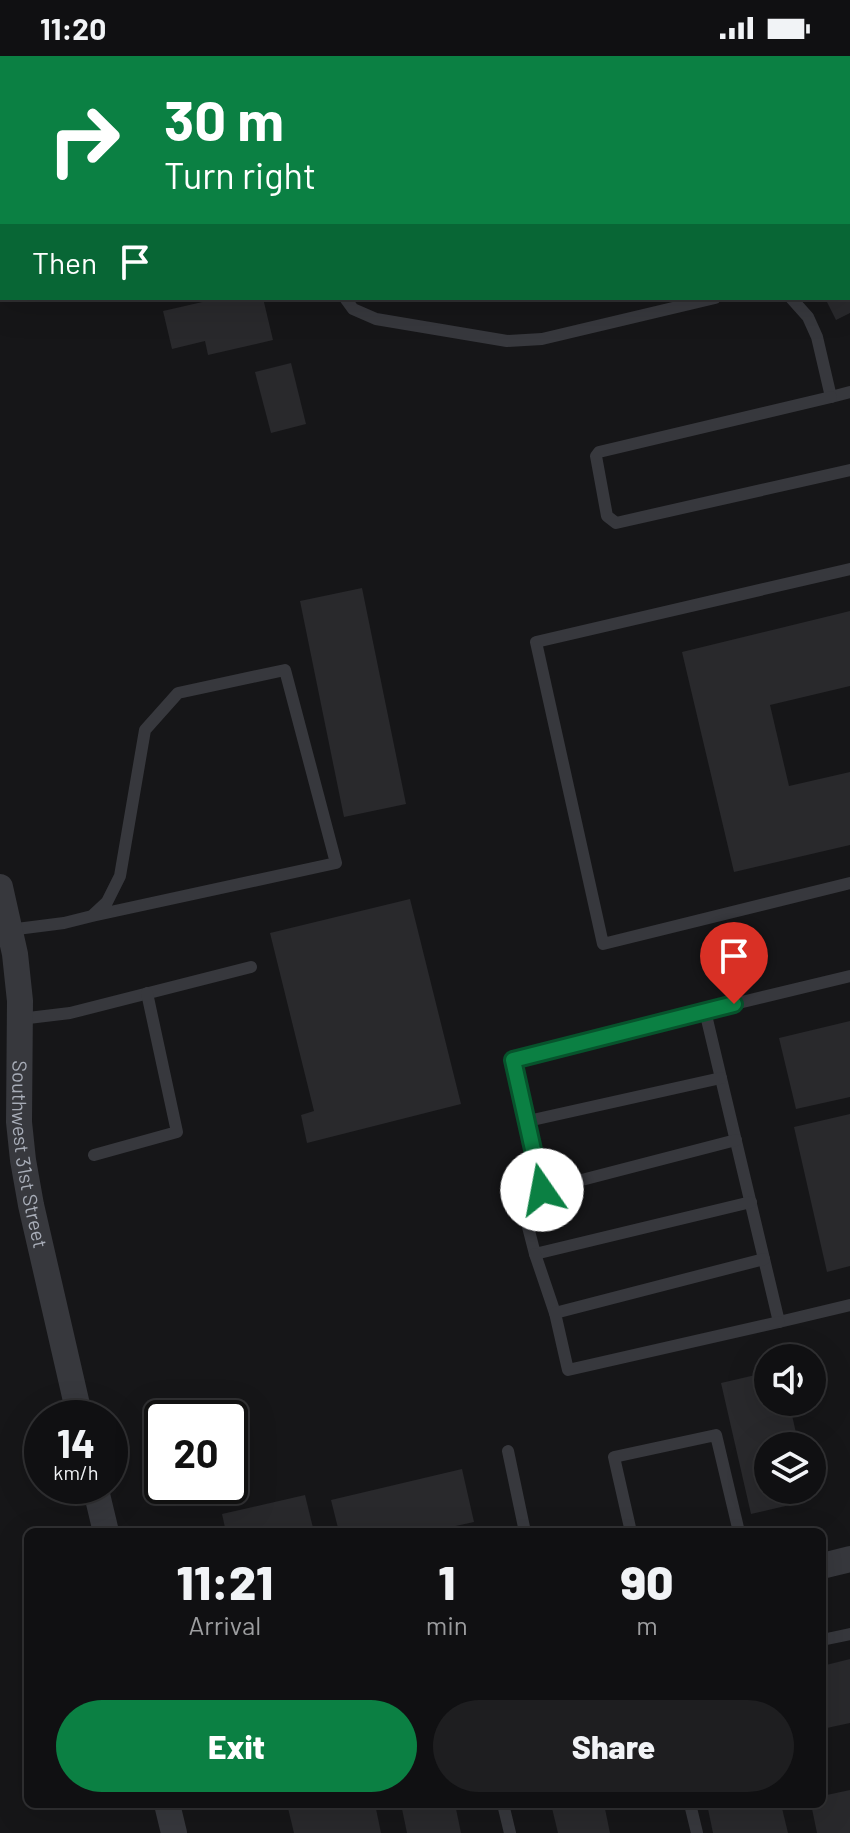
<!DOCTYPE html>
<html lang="en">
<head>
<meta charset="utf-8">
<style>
	body { margin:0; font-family:Barlow,sans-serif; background:#1e1e20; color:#f1f3f6; height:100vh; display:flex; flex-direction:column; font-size:30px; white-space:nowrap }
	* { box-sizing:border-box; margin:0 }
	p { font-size:26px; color:#9c9d9f }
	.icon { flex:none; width:44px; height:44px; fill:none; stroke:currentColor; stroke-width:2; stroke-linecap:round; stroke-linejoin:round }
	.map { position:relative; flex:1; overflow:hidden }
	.panel { position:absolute; left:24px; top:1472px; width:802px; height:280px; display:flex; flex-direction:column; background:#101012; border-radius:12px; box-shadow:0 8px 32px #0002,0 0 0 2px #303032 }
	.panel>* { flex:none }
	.hud { position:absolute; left:0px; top:0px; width:850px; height:244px; box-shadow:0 8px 32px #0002,0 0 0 2px #303032; background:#0b8043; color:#fff; overflow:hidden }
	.tools { position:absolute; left:754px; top:1288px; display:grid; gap:16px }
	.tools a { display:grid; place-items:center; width:72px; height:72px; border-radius:50%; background:#101012; box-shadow:0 8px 32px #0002,0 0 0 2px #303032; font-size:40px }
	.speed { position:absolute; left:24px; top:1344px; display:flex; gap:16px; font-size:40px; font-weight:700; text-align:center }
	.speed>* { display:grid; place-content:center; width:104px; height:104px; border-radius:50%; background:#101012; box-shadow:0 8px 32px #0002,0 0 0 2px #303032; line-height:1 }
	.speed small { font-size:20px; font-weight:400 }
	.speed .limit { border:4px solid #111; border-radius:12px; background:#fff; color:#111 }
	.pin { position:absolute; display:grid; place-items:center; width:68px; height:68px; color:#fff; margin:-82px -34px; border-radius:50% 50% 50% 0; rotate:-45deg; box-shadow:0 0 8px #0007 }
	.pin .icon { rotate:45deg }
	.me { position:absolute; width:88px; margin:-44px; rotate:348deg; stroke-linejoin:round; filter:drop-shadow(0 0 6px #0008) }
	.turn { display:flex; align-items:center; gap:28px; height:168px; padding:0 32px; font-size:36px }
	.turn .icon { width:104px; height:104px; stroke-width:2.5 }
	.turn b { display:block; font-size:56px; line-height:68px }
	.then { display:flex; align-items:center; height:76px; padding:0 32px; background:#0003; gap:16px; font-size:30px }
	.eta { display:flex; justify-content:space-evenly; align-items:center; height:136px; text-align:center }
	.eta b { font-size:48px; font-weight:800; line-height:56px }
	.button { display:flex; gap:16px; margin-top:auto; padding:16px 32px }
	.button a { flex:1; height:92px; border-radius:48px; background:#0b8043; color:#fff; font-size:32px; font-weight:800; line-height:92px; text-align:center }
	.button a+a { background:#1e1e20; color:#f1f3f6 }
	.status { display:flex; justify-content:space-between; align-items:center; height:56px; padding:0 40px; background:#101012; direction:ltr }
	.status svg { height:22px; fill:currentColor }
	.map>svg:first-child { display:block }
</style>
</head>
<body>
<div class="status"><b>11:20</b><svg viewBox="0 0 49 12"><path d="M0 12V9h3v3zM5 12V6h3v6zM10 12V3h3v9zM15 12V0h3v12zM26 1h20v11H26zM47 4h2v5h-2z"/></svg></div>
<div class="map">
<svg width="850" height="1777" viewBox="0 0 850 1777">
	<rect width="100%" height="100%" fill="#161618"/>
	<g fill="#29292c">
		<path d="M220,242h43l10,42 -65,15 -3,-14 -33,8 -9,-38z"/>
		<path d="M825,242h25v15l-14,7z"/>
		<path d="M291,307l15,61 -35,9 -16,-61z"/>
		<path d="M362,532l44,216 -62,13 -44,-216z"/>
		<path d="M850,555v75l-80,19 19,81 61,-14v73l-116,27 -52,-220z"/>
		<path d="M410,843l51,205 -154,39 -6,-28 13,-4 -44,-178z"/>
		<path d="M850,965v76l-54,12 -17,-71z"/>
		<path d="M850,1058v152l-23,6 -33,-145z"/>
		<path d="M768,1316v30h21l10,44h-31v44h41l2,10 -60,14 -30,-131z"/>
		<path d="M462,1413l12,53 -46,10h-89l-8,-32z"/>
		<path d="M305,1439l9,37h-88l-4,-18z"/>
		<path d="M850,1603v64l-28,6v-63z"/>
		<path d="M850,1734v43h-33l-6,-29h11v-8z"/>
		<path d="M287,1748h88l6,29h-87z"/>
		<path d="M401,1748h54l6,29h-54z"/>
		<path d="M551,1748h53l6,29h-52z"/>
		<path d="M707,1748h74l7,29h-75z"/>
	</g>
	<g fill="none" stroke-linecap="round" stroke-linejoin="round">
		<g stroke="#37383d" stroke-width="12">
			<path d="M289,0l1,2"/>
			<path d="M190,2l5,-1"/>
			<path d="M0,45l2,-1"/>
			<path d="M848,46l2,-1"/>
			<path d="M345,242l8,11 23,10 131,22 35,-2 173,-41"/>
			<path d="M791,242l17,19 9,20 14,60 19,-5"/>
			<path d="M831,341l-232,55 -3,4 11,60 9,7 234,-53"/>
			<path d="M850,513l-314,73 67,302 247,-61"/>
			<path d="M9,874l55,-7 28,-7 15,-14 13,-26 25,-146 33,-37 107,-23 51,193 -244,53"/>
			<path d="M850,920l-145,35 74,311 71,-17"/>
			<path d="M20,963l50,-6 181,-46"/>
			<path d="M528,1065l193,-43"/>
			<path d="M736,1084l-216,56 15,58 216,-52"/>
			<path d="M94,1099l83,-23 -30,-139"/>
			<path d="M542,1134l-29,-130 192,-49"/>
			<path d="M535,1198l20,59"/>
			<path d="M764,1203l-209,54 13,57 211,-48"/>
			<path d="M508,1395l17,81"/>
			<path d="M631,1476l-17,-75 102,-22 23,97"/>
			<path d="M822,1584l28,-6"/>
			<path d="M503,1748l7,29"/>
			<path d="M690,1748l7,29"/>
		</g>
		<g stroke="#37383d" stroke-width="26">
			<path id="s1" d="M0,831l15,67 5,47 -1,121 4,38 8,45 49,213"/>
			<path d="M95,1430l11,46"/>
			<path d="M822,1510l28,-7"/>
			<path d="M167,1748l7,29"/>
		</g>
		<g stroke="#37383d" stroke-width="32">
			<path d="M556,2l9,-2"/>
			<path d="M0,127l2,-1"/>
		</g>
	</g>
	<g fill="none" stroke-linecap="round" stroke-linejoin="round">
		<defs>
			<path id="route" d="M542,1134l-29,-130 221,-56"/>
		</defs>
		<use href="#route" stroke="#07532c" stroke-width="20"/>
		<use href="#route" stroke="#0b8043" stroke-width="14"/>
	</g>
	<g text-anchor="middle" stroke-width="8" stroke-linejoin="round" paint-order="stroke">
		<g font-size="20" fill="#a8adb8" stroke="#111113">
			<text dy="7" stroke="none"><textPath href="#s1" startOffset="270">Southwest 31st Street</textPath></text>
		</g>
	</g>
</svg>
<div class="tools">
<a><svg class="icon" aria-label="sound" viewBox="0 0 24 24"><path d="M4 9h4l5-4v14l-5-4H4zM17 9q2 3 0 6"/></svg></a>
<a><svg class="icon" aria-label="layers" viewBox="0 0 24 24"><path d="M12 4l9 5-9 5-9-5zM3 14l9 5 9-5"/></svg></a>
</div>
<div class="speed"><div>14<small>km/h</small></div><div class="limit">20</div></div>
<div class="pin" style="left:734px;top:948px;background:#d93025"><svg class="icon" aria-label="arrive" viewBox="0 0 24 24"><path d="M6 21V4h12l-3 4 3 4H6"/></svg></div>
<svg class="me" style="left:542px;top:1134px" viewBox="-20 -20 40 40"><circle r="19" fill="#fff"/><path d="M0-13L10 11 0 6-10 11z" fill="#0b8043"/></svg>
<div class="hud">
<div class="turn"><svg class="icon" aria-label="right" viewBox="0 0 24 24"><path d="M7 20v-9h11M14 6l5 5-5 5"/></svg><div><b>30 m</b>Turn right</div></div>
<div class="then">Then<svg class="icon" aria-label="arrive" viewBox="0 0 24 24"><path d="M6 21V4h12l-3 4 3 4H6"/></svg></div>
</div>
<section class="panel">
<div class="eta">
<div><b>11:21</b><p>Arrival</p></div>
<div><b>1</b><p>min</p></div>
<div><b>90</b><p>m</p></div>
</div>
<div class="button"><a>Exit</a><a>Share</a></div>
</section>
</div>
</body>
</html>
